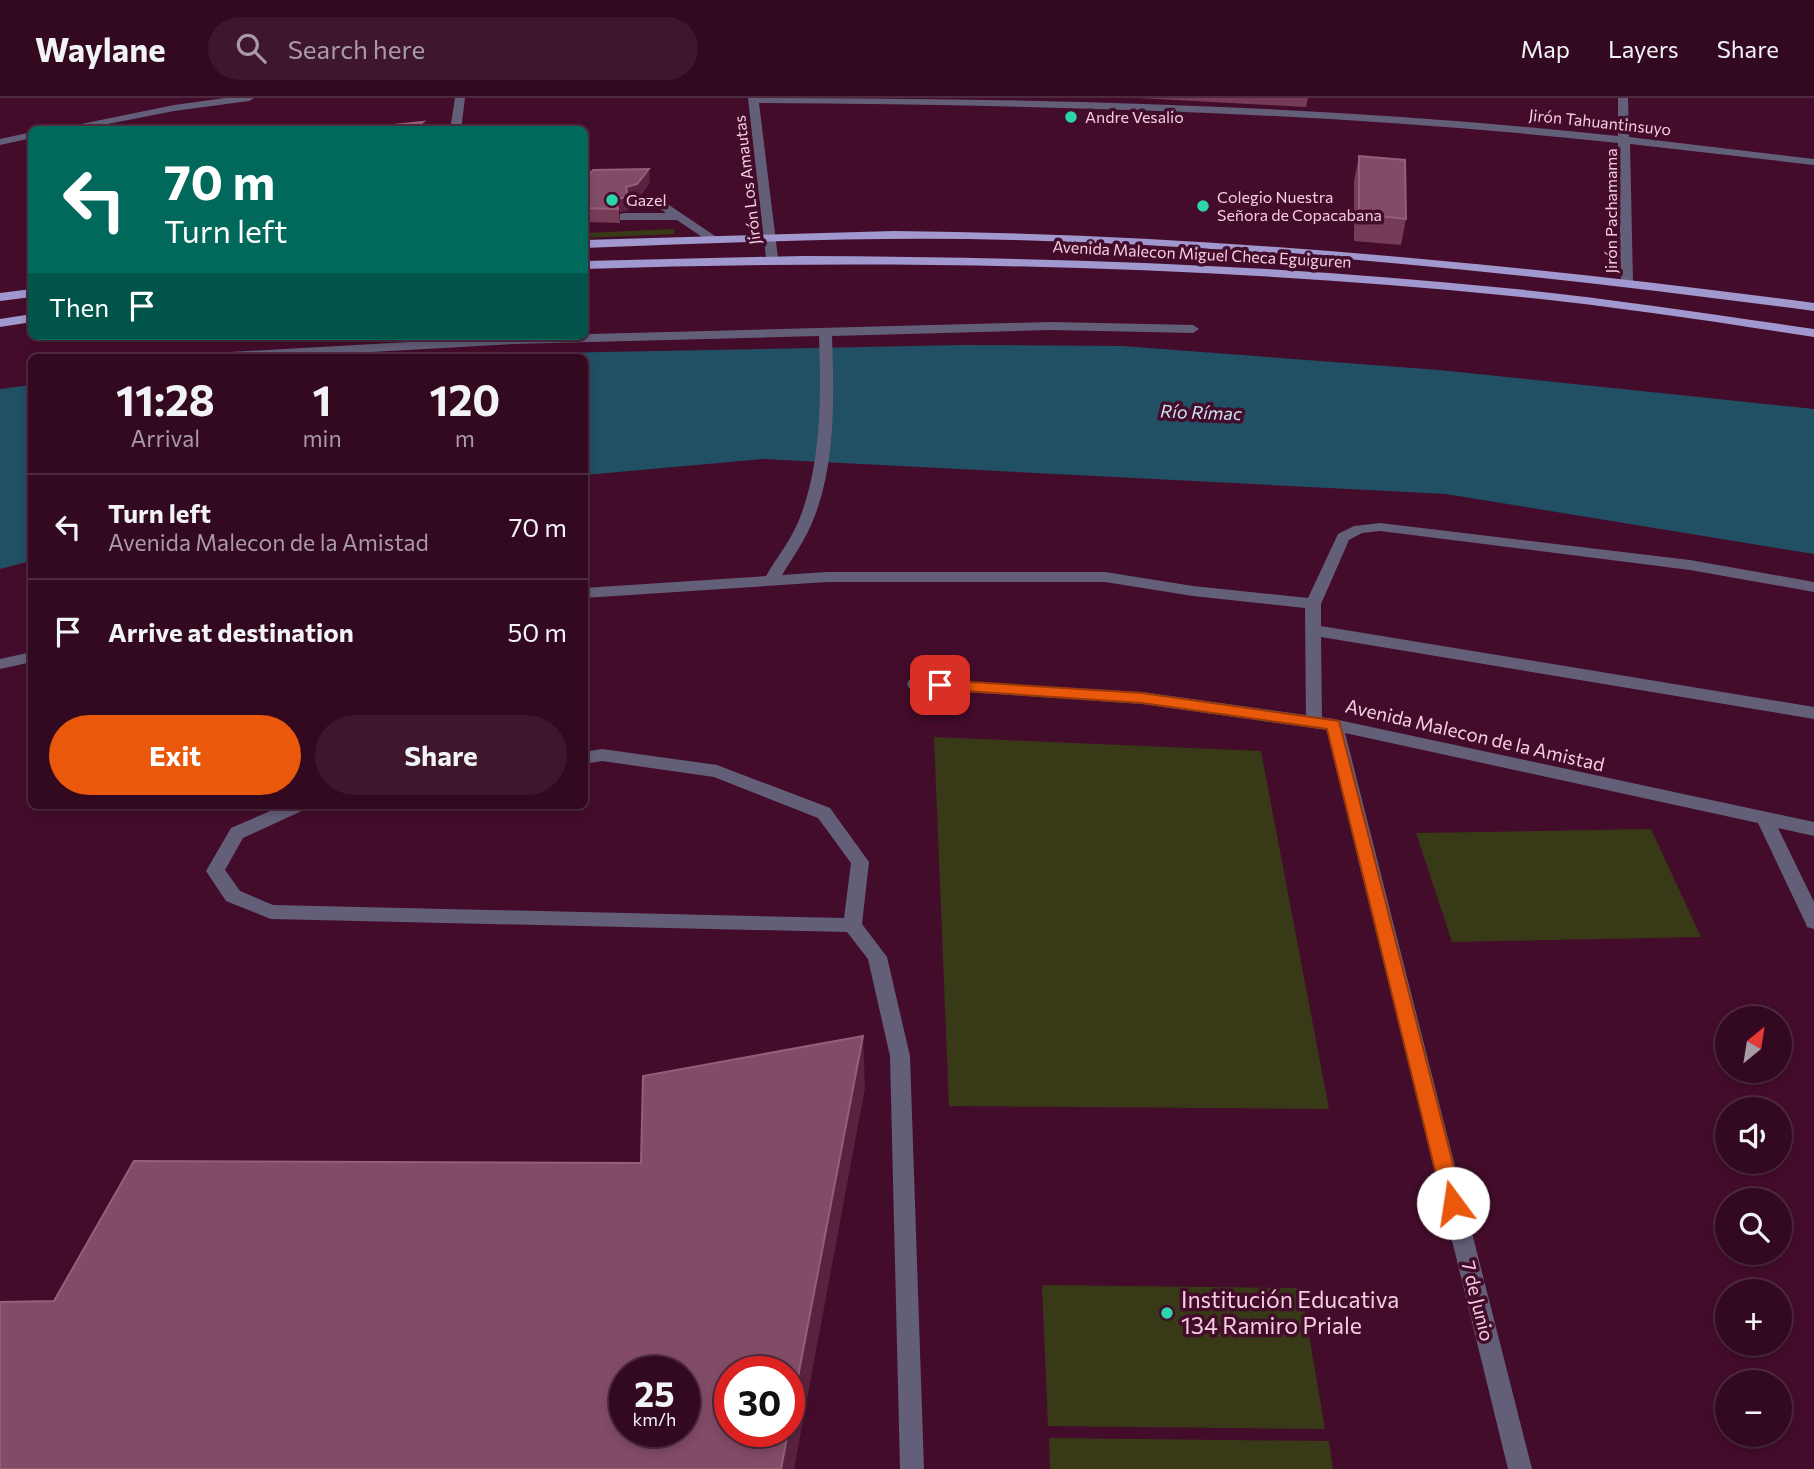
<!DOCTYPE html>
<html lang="en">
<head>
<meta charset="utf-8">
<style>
	body { margin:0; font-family:Commissioner,sans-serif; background:#3e172d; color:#f1f3f6; height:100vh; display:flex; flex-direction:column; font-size:26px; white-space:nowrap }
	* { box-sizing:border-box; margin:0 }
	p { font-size:23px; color:#a99aa5 }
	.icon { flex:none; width:38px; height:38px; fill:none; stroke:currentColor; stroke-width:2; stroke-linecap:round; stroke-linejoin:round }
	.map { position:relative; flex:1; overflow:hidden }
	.sheet { position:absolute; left:28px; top:256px; width:560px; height:455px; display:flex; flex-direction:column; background:#330920; border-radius:10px; box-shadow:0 4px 10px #0003,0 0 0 2px #4e2a3e }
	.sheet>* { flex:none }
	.top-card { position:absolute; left:28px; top:28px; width:560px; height:214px; border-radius:10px; box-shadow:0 4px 10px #0003,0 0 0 2px #4e2a3e; background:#00695c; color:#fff; overflow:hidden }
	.needle { width:46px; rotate:30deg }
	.tools { position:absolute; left:1715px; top:908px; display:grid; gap:14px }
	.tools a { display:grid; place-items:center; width:77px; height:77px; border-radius:50%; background:#330920; box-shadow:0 4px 10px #0003,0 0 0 2px #4e2a3e; font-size:35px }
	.speed { position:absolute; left:609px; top:1258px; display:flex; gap:14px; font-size:35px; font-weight:700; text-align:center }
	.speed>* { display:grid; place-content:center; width:91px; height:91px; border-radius:50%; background:#330920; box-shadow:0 4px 10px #0003,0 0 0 2px #4e2a3e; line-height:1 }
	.speed small { font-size:18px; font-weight:400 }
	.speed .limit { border:10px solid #d22; background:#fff; color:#111 }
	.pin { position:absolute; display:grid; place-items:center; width:60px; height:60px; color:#fff; margin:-30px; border-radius:14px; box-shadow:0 4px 10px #0006 }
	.me { position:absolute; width:77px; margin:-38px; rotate:346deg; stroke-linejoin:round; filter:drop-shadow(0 0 5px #0008) }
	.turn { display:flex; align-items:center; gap:24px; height:147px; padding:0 21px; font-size:32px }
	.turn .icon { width:91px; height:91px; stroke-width:2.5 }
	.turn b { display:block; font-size:49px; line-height:60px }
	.then { display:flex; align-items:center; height:66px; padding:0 21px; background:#0003; gap:14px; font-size:26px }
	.eta { display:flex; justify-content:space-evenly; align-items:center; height:119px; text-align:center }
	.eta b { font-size:42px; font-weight:700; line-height:49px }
	.primary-button { display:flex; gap:14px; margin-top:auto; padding:14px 21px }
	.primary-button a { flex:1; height:80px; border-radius:42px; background:#ea580c; color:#fff; font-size:28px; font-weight:700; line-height:80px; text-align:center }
	.primary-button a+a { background:#3e172d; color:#f1f3f6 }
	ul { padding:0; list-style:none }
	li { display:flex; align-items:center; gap:21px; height:105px; padding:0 21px; border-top:2px solid #4e2a3e }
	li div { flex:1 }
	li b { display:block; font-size:26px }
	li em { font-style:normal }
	header { display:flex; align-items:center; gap:42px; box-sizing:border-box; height:98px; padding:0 35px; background:#330920; border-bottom:2px solid #4e2a3e }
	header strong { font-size:33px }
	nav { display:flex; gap:38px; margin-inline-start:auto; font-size:24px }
	.search { width:490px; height:63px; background:#3e172d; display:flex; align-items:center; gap:18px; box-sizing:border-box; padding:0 24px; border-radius:38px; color:#a99aa5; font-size:26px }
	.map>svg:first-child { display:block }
</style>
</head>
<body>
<header>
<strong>Waylane</strong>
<div class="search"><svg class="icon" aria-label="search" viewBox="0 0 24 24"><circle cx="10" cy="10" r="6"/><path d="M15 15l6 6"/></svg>Search here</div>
<nav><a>Map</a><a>Layers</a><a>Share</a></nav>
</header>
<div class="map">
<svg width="1814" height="1371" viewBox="0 0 1814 1371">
	<rect width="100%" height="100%" fill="#440c2b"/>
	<g fill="#383917">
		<path d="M674,131v5l-89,4v-5z"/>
		<path d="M934,639l327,14 68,358 -380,-3z"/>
		<path d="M1651,731l50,108 -249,5 -36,-109z"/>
		<path d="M1042,1187l259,3 24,141 -277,-3z"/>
		<path d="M1049,1340l280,3 4,28h-283z"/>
	</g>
	<g fill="#214f64">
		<path d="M964,247l158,1 317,24 375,39v145l-368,-60 -683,-35 -178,16 -1,-118h-237z"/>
		<path d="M31,287v176l-31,8v-180z"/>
	</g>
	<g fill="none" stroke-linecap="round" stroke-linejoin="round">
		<g fill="#635f79" fill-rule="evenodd">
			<path d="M635,102l31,3 55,37 -10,3 -34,-23h-57v-6l4,-1h42l-7,-5 -28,-3 -2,-2z"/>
			<path d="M1050,224l143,3 6,4 -6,4 -143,-3 -218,6c2,59 4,126 -18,182 -8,21 -21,39 -32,57l45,-3h278l88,14 115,12 30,-64 16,-8 26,-3 310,37 124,22v10l-124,-22 -310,-39 -18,2 -13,7 -28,64v22l493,81v12l-493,-82 1,85 -8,6 -8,-6 -1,-114 -112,-12 -88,-14h-278l-243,16v-10l182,-12c11,-19 25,-36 33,-56 23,-57 22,-125 20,-184l-305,8 -232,13h-77l7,-4 302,-17z"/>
			<path d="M32,554v10l-32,7v-10z"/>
			<path d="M602,651l115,16 113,43 39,54 -7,62 25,33 23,99 14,413h-24l-10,-413 -22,-97 -21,-27 -576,-13 -45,-18 -20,-30 25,-43 53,-23h25l-3,4 -63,29 -18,32 15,21 33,14 571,13 7,-55 -33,-45 -104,-41 -112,-16 -18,3v-12z"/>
		</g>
		<g fill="#635f79" fill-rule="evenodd">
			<path d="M225,0h29l-5,3 -75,10 -97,19h-25l122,-25z"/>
			<path d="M748,0c291,0 580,7 870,38v-38h10l1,39 185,22v6l-184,-21 3,138 -6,4 -6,-4 -3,-139c-286,-31 -572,-38 -859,-40l19,155 -6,4 -6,-4z"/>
			<path d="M32,34v6l-32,7v-6z"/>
			<path d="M915,581l227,13 192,27 480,103v14l-36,-8 36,74v27l-7,-2 -2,-5 -47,-99 -413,-90 187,736h-24l-181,-739 -185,-26 -233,-16 -2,-4 2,-4z"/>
		</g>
		<path fill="#635f79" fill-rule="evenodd" d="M455,0h10l-4,32h-11z"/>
		<g fill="#a098ce" fill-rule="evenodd">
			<path d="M894,133c309,3 614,32 920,72v8c-266,-35 -533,-64 -802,-71 -143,-4 -285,3 -428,8v-8z"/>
			<path d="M802,158c235,1 469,8 703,32 103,10 206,26 309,41v8c-104,-16 -208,-32 -313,-42 -305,-30 -611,-36 -917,-26v-8z"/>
			<path d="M32,191v8l-32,4v-8z"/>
			<path d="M32,216v8l-32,5v-8z"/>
		</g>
	</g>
	<g fill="#753b57">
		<path d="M1138,0h170l-2,9z"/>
		<path d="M1359,58l47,63 -5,26 -47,-4v-60z"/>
		<path d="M584,82l66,2 -11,16 -11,3 1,9 -10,2 1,11 -36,-1z"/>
	</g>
	<g fill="#5b223f">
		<path d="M423,24l1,8h-12z"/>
		<path d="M649,71l1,13 -11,16 -11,3 1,9 -10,2 -3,-13 10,-12z"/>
		<path d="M863,938l2,52 -71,381h-13l7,-37h1v-8z"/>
	</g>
	<g fill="#824b66" stroke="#946079" stroke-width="2" fill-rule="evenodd">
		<path d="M423,24l-11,8h-66z"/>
		<path d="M1359,58l46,4 1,59 -47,-5z"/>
		<path d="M649,71l-12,15 -11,3 2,10 -12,2 2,10 -34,-1v-28l9,-10z"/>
		<path d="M863,938l-74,388v-52h-59v60h58l-7,37h-781v-167l54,-1 80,-140 507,2 2,-87zM625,1274h59v60h-59z"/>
	</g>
	<path fill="#ea580c" stroke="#983908" stroke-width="2" d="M940,582l202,13 197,28 124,482 -3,6 -7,3 -7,-3 -3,-6 -116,-474 -185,-26 -207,-14v-7z"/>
	<g fill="#2dd5ab" stroke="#440c2b" stroke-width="2.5">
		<circle cx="1071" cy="19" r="7"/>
		<circle cx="612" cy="102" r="7"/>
		<circle cx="1203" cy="108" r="7"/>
		<circle cx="1167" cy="1215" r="7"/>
	</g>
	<g text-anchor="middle" stroke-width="7" stroke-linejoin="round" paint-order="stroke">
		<g font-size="16" fill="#f4cfdf" stroke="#440c2b" text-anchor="start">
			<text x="1085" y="25">Andre Vesalio</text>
			<text x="1217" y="105">Colegio Nuestra<tspan x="1217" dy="18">Señora de Copacabana</tspan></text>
			<text x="626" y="108">Gazel</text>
		</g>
		<g font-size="16" fill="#f4cfdf" stroke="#440c2b">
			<text transform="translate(1600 24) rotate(6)" y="6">Jirón Tahuantinsuyo</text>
			<text transform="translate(747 82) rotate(-97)" y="6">Jirón Los Amautas</text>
			<text transform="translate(1611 113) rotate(-90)" y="6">Jirón Pachamama</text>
			<text transform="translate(1202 156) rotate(3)" y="6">Avenida Malecon Miguel Checa Eguiguren</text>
		</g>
		<g font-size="18" font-style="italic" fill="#c9e5f4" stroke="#440c2b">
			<text transform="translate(1201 315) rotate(2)" y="6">Río Rímac</text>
		</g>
		<g font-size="19" fill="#f4cfdf" stroke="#440c2b">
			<text transform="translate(1475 637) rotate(13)" y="7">Avenida Malecon de la Amistad</text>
			<text transform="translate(1478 1203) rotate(76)" y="7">7 de Junio</text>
		</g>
		<g font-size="23" fill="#f4cfdf" stroke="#440c2b" text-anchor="start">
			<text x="1181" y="1210">Institución Educativa<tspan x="1181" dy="26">134 Ramiro Priale</tspan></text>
		</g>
	</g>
</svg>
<div class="tools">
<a><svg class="needle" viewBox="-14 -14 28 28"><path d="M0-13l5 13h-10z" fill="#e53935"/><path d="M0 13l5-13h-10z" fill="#a99aa5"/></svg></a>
<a><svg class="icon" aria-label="sound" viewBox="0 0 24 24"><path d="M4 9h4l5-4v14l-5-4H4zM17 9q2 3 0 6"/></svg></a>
<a><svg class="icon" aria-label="search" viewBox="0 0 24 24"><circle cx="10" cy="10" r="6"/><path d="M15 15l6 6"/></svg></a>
<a>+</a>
<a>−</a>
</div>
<div class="speed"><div>25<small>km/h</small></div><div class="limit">30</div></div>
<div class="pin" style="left:940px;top:587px;background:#d93025"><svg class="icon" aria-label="arrive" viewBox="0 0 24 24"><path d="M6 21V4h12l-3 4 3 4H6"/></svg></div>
<svg class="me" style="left:1453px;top:1105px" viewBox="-20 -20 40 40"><circle r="19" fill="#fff"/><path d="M0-13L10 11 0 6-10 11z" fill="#ea580c"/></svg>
<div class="top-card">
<div class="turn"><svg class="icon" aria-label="left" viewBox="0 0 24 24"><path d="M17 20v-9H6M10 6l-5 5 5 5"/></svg><div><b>70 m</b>Turn left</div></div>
<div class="then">Then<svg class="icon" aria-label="arrive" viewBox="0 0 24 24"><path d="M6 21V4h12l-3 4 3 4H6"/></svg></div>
</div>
<section class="sheet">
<div class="eta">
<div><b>11:28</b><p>Arrival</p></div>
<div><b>1</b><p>min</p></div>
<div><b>120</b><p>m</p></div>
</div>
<ul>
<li><svg class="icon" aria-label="left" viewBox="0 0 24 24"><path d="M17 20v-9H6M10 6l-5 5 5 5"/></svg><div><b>Turn left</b><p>Avenida Malecon de la Amistad</p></div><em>70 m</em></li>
<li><svg class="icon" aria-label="arrive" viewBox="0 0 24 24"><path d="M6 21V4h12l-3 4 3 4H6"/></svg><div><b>Arrive at destination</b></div><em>50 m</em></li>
</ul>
<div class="primary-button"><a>Exit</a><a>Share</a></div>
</section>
</div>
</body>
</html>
